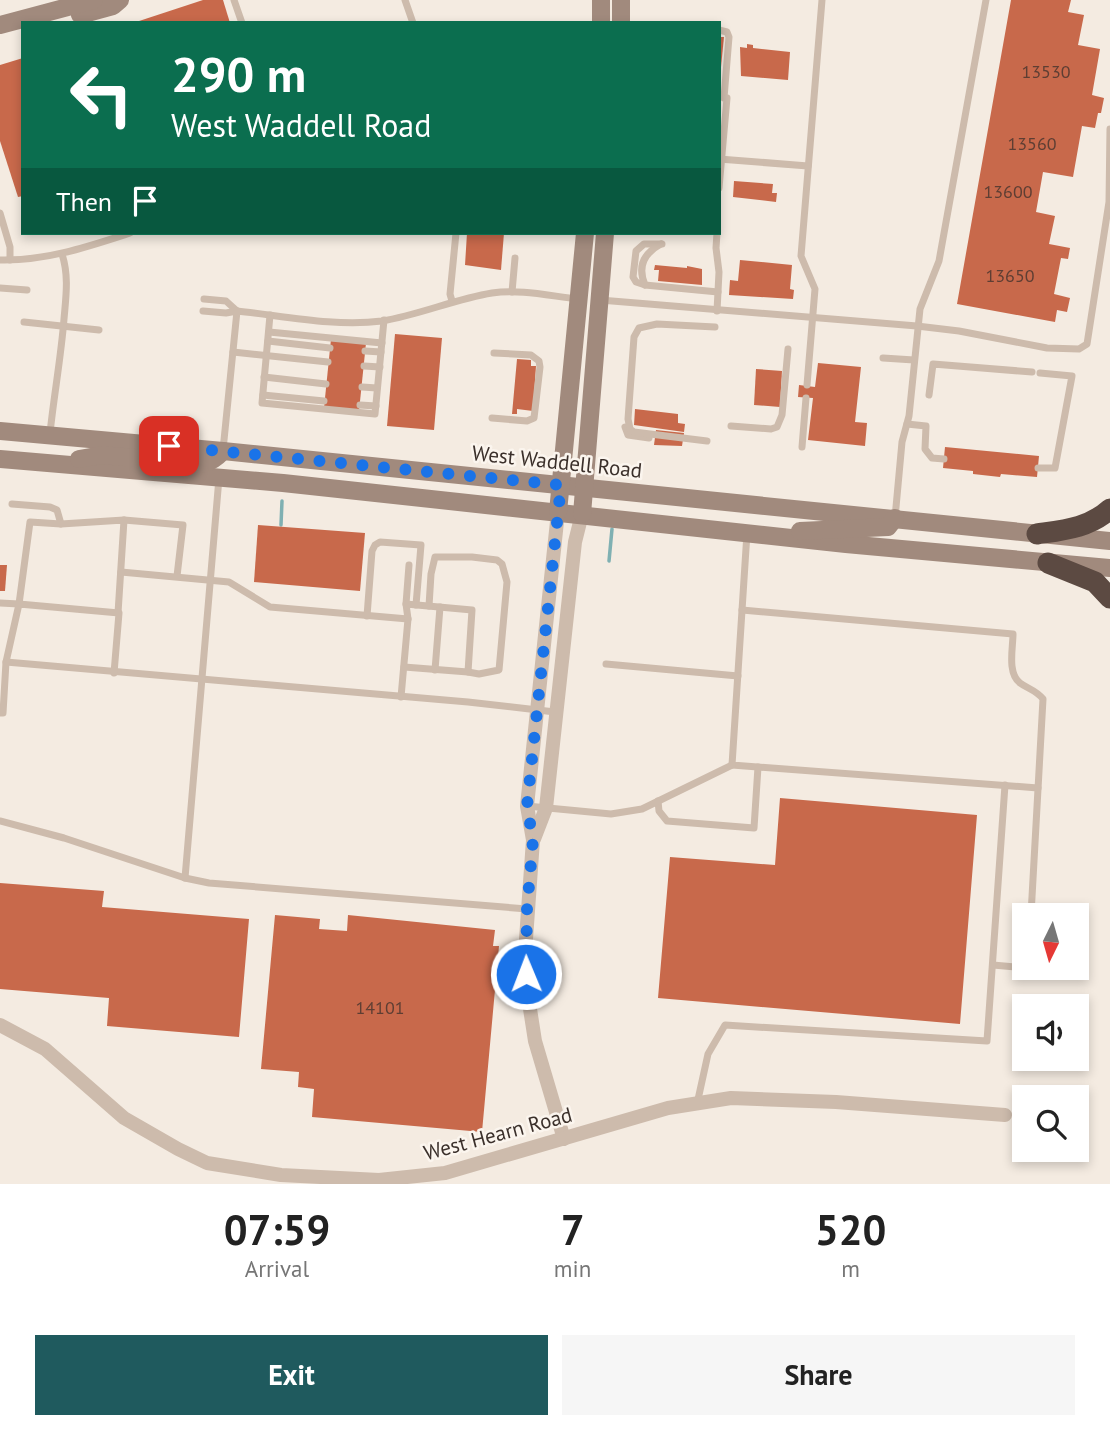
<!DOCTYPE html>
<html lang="en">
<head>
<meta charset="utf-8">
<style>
	body { margin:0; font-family:"PT Sans",sans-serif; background:#f6f6f6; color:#222; height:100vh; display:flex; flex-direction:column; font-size:26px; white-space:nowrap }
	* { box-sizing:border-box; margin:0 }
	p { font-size:23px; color:#767676 }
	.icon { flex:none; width:38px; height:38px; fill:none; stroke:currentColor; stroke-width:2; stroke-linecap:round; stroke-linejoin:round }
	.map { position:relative; height:1184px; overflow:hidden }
	.details { display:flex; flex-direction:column; background:#fff; flex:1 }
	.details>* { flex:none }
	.top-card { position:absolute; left:21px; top:21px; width:700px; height:214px; border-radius:0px; box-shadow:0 4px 10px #0003; background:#0b6e4f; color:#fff; overflow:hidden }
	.needle { width:46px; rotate:185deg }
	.tools { position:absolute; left:1012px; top:903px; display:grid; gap:14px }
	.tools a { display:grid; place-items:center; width:77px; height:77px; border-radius:0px; background:#fff; box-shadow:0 4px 10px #0003; font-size:35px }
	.pin { position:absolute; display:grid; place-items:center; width:60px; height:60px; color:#fff; margin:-30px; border-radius:14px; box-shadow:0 4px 10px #0006 }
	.me { position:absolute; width:77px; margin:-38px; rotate:359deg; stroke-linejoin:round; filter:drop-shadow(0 0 5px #0008) }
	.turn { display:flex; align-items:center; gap:24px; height:147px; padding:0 35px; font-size:32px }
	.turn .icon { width:91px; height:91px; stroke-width:2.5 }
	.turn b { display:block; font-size:49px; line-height:60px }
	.then { display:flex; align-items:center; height:66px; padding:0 35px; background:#0003; gap:14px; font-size:26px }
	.eta { display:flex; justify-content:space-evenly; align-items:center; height:119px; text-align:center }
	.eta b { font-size:42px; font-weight:700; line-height:49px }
	.cta { display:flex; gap:14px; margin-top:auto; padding:14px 35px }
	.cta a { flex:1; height:80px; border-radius:0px; background:#1f5a5e; color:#fff; font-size:28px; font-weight:700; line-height:80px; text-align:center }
	.cta a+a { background:#f6f6f6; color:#222 }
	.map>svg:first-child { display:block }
</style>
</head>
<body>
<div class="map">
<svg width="1110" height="1184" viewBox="0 0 1110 1184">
	<rect width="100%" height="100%" fill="#f4ebe1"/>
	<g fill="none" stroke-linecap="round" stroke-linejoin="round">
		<g stroke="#7fb0b2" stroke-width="3.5">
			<path d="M281,525l1,-24"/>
			<path d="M609,561l3,-32"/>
		</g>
	</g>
	<g fill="#c8694b">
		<path d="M203,0h20l7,23h-97z"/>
		<path d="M1011,0h60l-3,12 16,3 -6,30 22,4 -8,46 12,3 -3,15h-3l-3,15 -13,-2 -9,51 -30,-5 -7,40 19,4 -6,28 21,4 -2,11 -7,-1 -7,36 16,4 -3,14 -10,-2 -2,12 -98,-18z"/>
		<path d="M719,37h5l-3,30h-2z"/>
		<path d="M747,44l6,1v3l37,4 -2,28 -47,-4 -1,-29 7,1z"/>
		<path d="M23,58v138l-5,1 -18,-56v-76z"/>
		<path d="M734,181l39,3 -1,9h5l-1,9 -43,-5z"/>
		<path d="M467,233h37l-3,37 -36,-5z"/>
		<path d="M740,260l52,5 -2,24 4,1 -1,9 -64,-4 1,-15 8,1z"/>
		<path d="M655,265l32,3v-2l15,3v16l-44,-4 1,-11h-5z"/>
		<path d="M395,334l47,4 -8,92 -47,-4z"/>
		<path d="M331,339l35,4 -7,68 -35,-3z"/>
		<path d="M517,359l14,1v6h5l-3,45 -16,-2v5h-5z"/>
		<path d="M818,363l43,4 -6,55 12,1 -2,23 -57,-6 5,-42 -15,-1 1,-12 16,2z"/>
		<path d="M756,369l26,2 -2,36 -26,-2z"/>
		<path d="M635,409l43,5v9l7,1 -1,8 -50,-7z"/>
		<path d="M656,430l28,3 -2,13 -28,-1z"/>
		<path d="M945,447l94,9 -2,21 -36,-3 -1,3 -27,-3v-3l-30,-3z"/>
		<path d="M258,525l107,8 -5,58 -106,-9z"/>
		<path d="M0,565h7l-2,26h-5z"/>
		<path d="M780,798l197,17 -17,209 -302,-26 12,-141 105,8z"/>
		<path d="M0,883l104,8 -2,16 147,12 -10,118 -132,-11 2,-28 -109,-9z"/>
		<path d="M275,915l45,4 -1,10 28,2 1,-16 147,15 -2,16h6l-17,186 -170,-15 2,-28 -16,-2 1,-15 -38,-3z"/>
	</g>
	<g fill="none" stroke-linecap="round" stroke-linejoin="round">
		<g stroke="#cdbbac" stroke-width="7">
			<path d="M234,0l8,23"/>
			<path d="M405,0l8,23"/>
			<path d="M719,30l8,2 2,5 -5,61"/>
			<path d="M719,159l89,7"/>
			<path d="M719,188l8,-90"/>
			<path d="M0,213l10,34v13"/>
			<path d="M662,244h-18l-8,7 -3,26 3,5 9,3 73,7"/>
			<path d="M0,260c46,1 87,-13 130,-27"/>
			<path d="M645,285c-8,-19 -1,-32 16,-41"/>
			<path d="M0,288l27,2"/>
			<path d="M512,292l3,-34"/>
			<path d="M204,299l22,2 11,10"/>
			<path d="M600,300l317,26 42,5 88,17 32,1 8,-5 22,-142 1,-73"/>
			<path d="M452,301l-2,-7 6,-61"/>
			<path d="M203,311l23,2 11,-2c47,5 98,16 145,10 37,-6 73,-22 110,-28 28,-4 58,3 86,6"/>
			<path d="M717,311l2,-39 -3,-24 1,-15"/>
			<path d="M270,315l-8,88 113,11 9,-94"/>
			<path d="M24,322l75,8"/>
			<path d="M269,332l113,11"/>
			<path d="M268,341l62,7"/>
			<path d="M365,351l16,1"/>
			<path d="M233,352l95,10"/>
			<path d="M883,358l31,2"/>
			<path d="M364,366l16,1"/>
			<path d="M264,377l62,7"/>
			<path d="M807,385l8,-96 -14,-33 21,-256"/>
			<path d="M362,387l15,1"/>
			<path d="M263,395l61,6"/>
			<path d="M929,395l4,-31 99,8"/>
			<path d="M360,405l16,1"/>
			<path d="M492,418l35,3 7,-3 6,-51 -1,-6 -8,-6 -37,-2"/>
			<path d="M907,424l19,2 -1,23 7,9 12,1"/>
			<path d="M731,426l40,3 6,-2 5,-12 6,-66"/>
			<path d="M625,427l3,8 21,3"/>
			<path d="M50,433c4,-38 11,-76 14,-114 2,-23 5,-43 -2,-65"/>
			<path d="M707,441l-73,-9 -4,-3 -2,-10 6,-82 5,-9 18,-4 58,3"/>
			<path d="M802,447l4,-49"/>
			<path d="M223,450l14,-139"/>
			<path d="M1038,468h17l17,-92 -32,-3"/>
			<path d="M12,504l38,3 7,3 4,14"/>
			<path d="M895,518l7,-76 7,-26 11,-107 19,-48 47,-261"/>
			<path d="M124,520l59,5 -6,51"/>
			<path d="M747,533l-15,232 306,23"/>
			<path d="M121,572l108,10 41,25 138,12 -7,78"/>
			<path d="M0,603l19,1 11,-82 31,2 63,-4 -6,93"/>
			<path d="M406,604l3,-39"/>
			<path d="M429,606l2,-32 4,-17h37l25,3 5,4 5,18 -8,88 -20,4 -11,-2"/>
			<path d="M742,610l271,24c0,14 -6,39 7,49 8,6 16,7 23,16l-12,216"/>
			<path d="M367,616l5,-65 3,-6 5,-3 41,3 -5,60"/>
			<path d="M6,662l462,40 87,10"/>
			<path d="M606,664l132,12"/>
			<path d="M404,667l64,5 4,-62 -66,-6 2,15"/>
			<path d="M435,670l5,-63"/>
			<path d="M0,713h3l3,-51 13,-58 100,9 -5,60"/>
			<path d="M658,801l1,10 8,10 87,7 4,-61"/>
			<path d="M527,806l84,8 31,-5 90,-44"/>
			<path d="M0,821l64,17 121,40 34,-400"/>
			<path d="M185,878l24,5 318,26"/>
			<path d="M993,965l35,3"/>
			<path d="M697,1104l11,-50 17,-29 262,16 18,-256"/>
		</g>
		<g stroke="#cdbbac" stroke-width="14">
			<path d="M558,512l-31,294 6,34 -8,113 3,43 7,45 29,98"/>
			<path d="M534,839l12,-31 29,-266 7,-28"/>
			<path d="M0,1025l45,24 79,69 54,31 29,14 74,12 98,5 66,-7 223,-65 63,-10 105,4 169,13"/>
		</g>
		<g stroke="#a18a7d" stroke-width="18">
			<path d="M601,0v23"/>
			<path d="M80,15l33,-9 7,-6"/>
			<path d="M621,23v-23"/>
			<path d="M0,25l94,-25"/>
			<path d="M0,431l223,20 887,90"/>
			<path d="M0,459l283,24 563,61 264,24"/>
			<path d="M79,459l23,-4 43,4"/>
			<path d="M176,462c22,2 31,6 47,-11"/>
			<path d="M558,512l27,-279"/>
			<path d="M582,514l23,-281"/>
			<path d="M800,531l88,-4 7,-9"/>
		</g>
		<g stroke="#5c4a42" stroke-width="21">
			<path d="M1037,534c27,-4 52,-6 73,-25"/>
			<path d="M1048,563l47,19 15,16"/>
		</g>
	</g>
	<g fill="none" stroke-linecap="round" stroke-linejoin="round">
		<path stroke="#1a73e8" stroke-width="12" stroke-dasharray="0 21.6" d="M169,446l392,39 -34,321 6,34 -6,69 -1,65"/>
	</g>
	<g text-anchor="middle" stroke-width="5" stroke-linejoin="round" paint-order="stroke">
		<g font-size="18" fill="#5e3e33">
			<text x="1046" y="78">13530</text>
			<text x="1032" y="150">13560</text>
			<text x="1008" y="198">13600</text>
			<text x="1010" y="282">13650</text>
			<text x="380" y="1014">14101</text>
		</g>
		<g font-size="21" fill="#3b302b" stroke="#fbf5ee">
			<text transform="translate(557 462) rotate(6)" y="7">West Waddell Road</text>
			<text transform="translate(498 1134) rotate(-15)" y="7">West Hearn Road</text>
		</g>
	</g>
</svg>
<div class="tools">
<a><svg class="needle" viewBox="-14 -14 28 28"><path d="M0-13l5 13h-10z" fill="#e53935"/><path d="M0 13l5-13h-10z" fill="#767676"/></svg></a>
<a><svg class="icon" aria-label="sound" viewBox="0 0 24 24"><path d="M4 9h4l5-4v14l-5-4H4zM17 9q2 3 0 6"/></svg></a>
<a><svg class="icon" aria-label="search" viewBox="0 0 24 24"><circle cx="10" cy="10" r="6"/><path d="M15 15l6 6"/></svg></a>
</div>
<div class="pin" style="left:169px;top:446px;background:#d93025"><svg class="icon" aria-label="arrive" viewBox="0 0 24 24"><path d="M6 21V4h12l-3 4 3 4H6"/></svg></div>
<svg class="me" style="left:526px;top:974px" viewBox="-20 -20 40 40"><circle r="17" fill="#1a73e8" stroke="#fff" stroke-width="3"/><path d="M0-11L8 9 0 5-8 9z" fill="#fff"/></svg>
<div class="top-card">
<div class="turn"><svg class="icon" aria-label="left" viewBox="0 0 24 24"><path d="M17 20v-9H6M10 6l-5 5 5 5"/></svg><div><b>290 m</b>West Waddell Road</div></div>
<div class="then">Then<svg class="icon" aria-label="arrive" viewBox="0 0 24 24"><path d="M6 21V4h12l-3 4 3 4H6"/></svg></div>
</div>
</div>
<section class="details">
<div class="eta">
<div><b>07:59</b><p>Arrival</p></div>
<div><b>7</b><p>min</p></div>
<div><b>520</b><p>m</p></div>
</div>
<div class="cta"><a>Exit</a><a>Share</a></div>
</section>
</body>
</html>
